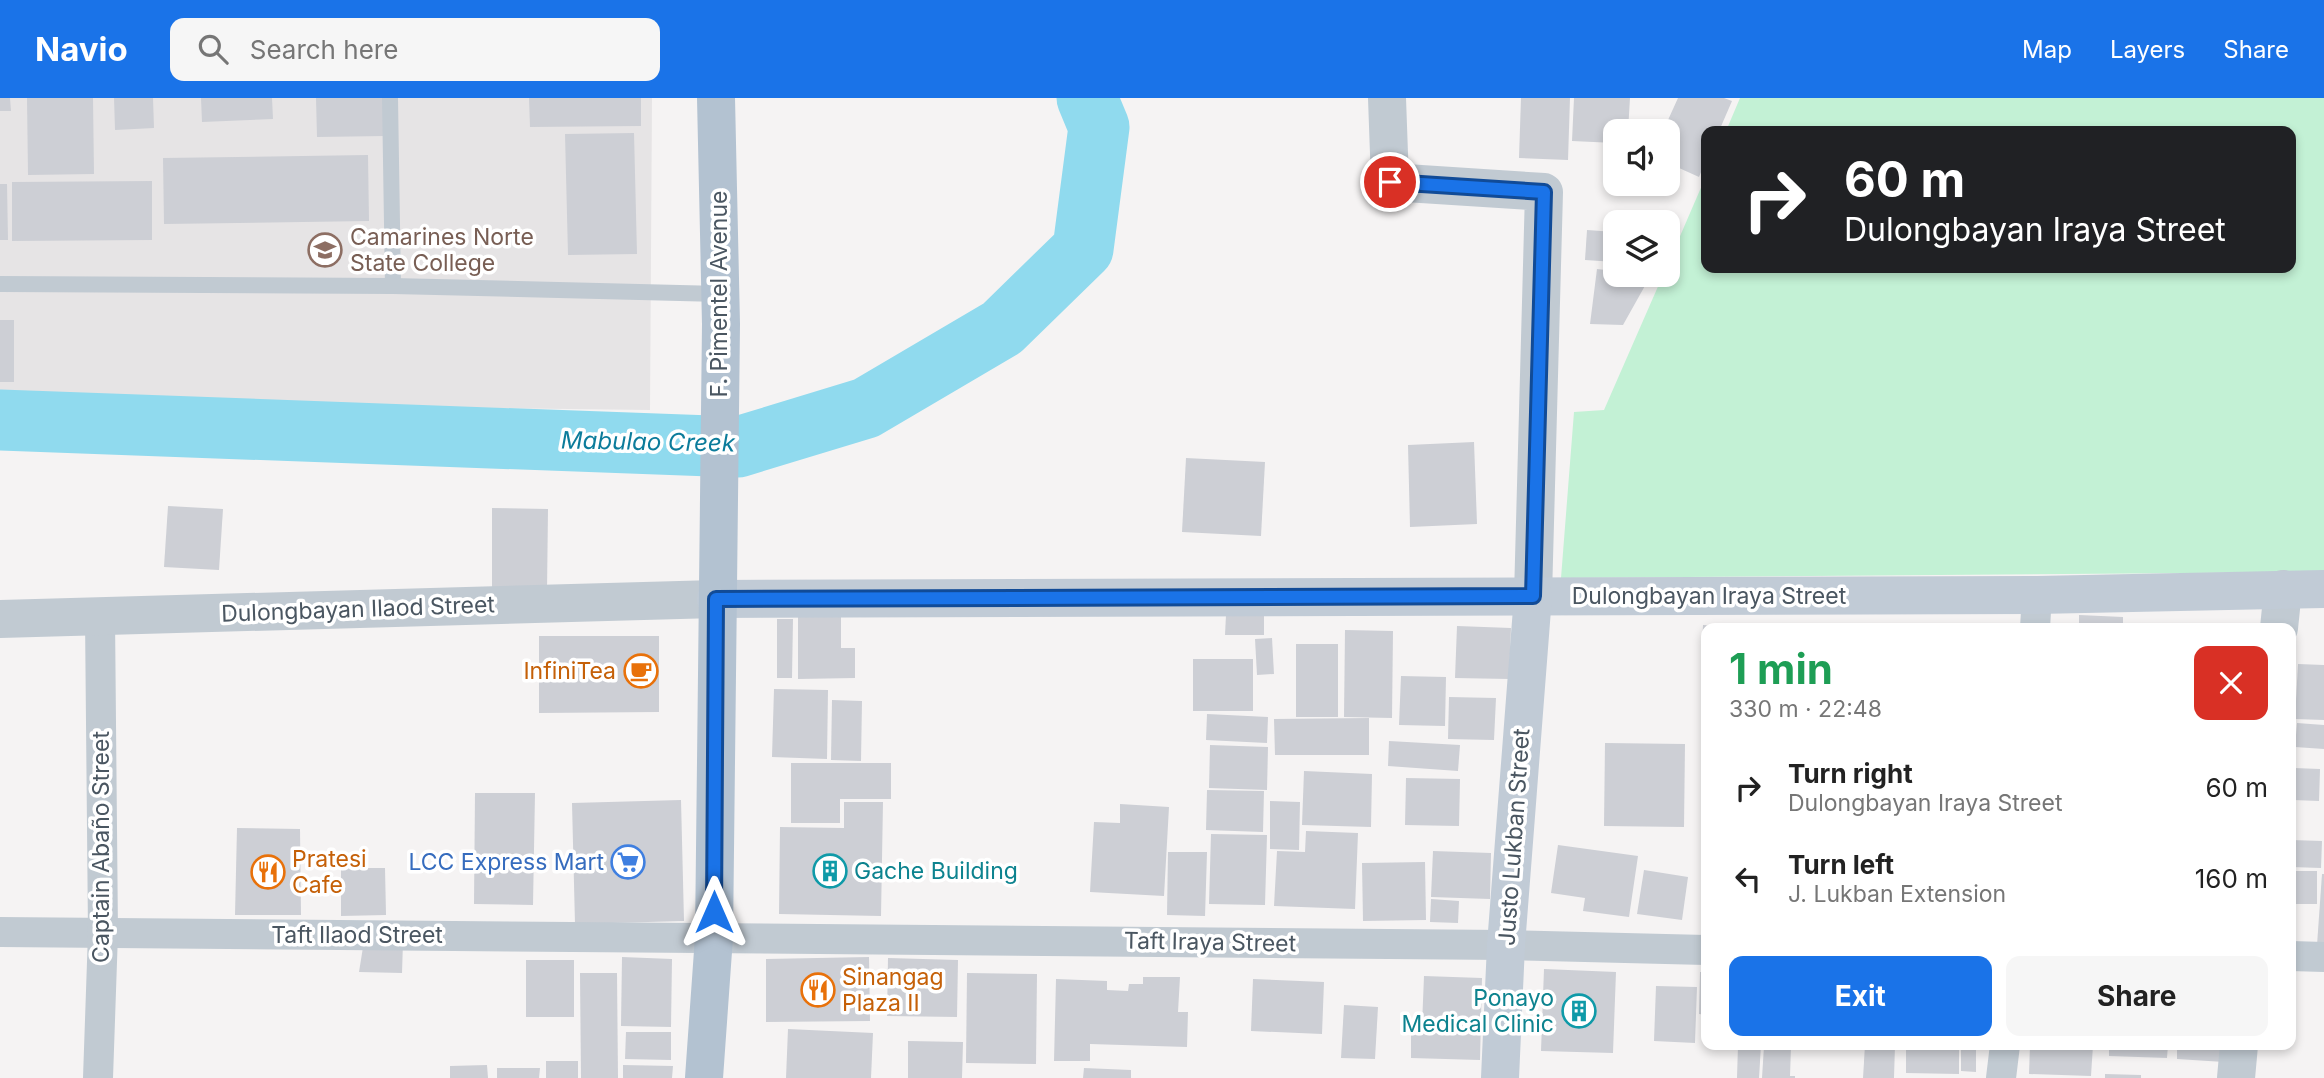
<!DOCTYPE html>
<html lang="en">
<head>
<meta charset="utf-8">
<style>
	body { margin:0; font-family:Inter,sans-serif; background:#f6f6f6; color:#222; height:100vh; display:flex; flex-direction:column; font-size:26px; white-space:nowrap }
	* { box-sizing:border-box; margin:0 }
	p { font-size:23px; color:#767676 }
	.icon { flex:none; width:38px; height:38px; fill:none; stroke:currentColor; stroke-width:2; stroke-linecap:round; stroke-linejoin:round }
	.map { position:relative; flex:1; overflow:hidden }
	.details { position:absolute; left:1701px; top:525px; width:595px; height:427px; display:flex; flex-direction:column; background:#fff; border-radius:14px; box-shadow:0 4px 10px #0003 }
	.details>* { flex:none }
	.hud { position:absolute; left:1701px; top:28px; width:595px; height:147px; border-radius:14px; box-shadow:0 4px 10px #0003; background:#202124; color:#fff; overflow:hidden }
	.tools { position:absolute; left:1603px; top:21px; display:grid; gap:14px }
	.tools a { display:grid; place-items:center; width:77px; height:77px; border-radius:14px; background:#fff; box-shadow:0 4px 10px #0003; font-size:35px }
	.pin { position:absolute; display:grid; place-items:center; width:60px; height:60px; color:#fff; margin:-30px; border:4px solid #fff; border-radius:50%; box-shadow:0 2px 7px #0007 }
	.me { position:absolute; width:77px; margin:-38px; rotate:0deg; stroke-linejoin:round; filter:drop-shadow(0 0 5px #0008) }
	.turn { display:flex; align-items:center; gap:24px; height:147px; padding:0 28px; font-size:32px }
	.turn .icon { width:91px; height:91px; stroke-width:2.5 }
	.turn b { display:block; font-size:49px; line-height:60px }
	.round { display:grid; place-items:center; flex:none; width:74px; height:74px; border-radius:14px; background:#f6f6f6 }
	.headline { display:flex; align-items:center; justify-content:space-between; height:119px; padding:0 28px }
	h1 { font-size:42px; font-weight:700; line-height:52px; color:#1e9e55 }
	.cta { display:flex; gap:14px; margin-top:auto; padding:14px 28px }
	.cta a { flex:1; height:80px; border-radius:14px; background:#1a73e8; color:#fff; font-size:28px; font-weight:700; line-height:80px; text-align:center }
	.cta a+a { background:#f6f6f6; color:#222 }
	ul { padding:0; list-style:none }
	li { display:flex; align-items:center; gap:21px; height:91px; padding:0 28px }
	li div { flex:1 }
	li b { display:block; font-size:26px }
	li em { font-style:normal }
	header { display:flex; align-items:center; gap:42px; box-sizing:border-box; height:98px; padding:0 35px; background:#1a73e8; color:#fff }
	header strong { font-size:33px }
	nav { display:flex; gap:38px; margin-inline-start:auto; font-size:24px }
	.search { width:490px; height:63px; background:#f6f6f6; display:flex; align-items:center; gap:18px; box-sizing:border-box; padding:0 24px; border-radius:14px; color:#767676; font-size:26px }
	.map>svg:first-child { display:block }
</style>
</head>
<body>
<header>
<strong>Navio</strong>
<div class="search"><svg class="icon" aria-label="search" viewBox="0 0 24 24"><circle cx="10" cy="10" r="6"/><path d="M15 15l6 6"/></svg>Search here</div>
<nav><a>Map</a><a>Layers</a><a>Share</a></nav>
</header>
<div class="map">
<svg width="2324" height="980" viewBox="0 0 2324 980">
	<rect width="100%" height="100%" fill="#f5f3f3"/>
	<path fill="#e6e4e5" d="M0,0h652l-2,312 -650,-8z"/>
	<path fill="#c3f1d5" d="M1740,0h584v474l-763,6 13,-166 30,-2 59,-135h5v-11l38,-88v92h585v-137h-565z"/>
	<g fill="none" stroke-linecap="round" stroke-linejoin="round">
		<path stroke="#90daee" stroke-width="61" d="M0,322l738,27 128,-39 136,-80 81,-79 16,-122 -12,-29"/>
	</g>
	<g fill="#cdcfd5">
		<path d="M0,0h10l1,13h-11z"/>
		<path d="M27,0h66l1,76 -66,1z"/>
		<path d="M114,0h39l1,30 -39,2z"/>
		<path d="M201,0h71l1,21 -71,3z"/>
		<path d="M316,0h68l1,38 -68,1z"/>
		<path d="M529,0h112v28l-111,1z"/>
		<path d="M1521,0h49l-2,62 -49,-2z"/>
		<path d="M1574,0h56l-2,33h-13v12l-43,-2z"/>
		<path d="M1678,0h46l8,3 -13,30h-13v29l-7,17 -31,-14v-32h-5z"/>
		<path d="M634,35l3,121 -69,1 -3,-121z"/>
		<path d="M368,57l1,66 -205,3 -1,-66z"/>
		<path d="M152,83v59l-140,1v-59z"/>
		<path d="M0,86h7l1,56h-8z"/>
		<path d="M1587,132l28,2v30l-30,-2z"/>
		<path d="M1597,171l18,2v4h36l-28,50 -33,-1z"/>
		<rect x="0" y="222" width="14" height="62"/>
		<path d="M1474,344l3,82 -67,3 -2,-82z"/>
		<path d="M1186,360l79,4 -4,74 -79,-4z"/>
		<path d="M168,408l55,3 -4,61 -55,-3z"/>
		<path d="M492,410l56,1 -1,82 -55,-1z"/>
		<path d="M798,509h43v41h14v30l-57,1z"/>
		<path d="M1264,516v21h-39l1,-20z"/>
		<path d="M2079,517l44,2v11h-44z"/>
		<path d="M777,521h16l-1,59h-15z"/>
		<path d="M1703,527l22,1v2h-19v54h-5z"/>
		<path d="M1457,528l54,2 -2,51 -54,-1z"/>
		<path d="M1345,532l48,1 -1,87 -48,-1z"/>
		<path d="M539,538h120v76l-120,1z"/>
		<path d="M1272,540l2,36 -17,1 -2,-36z"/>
		<rect x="1296" y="546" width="42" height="73"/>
		<rect x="1193" y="561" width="60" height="52"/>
		<path d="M2298,566l26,1v55l-29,-1z"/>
		<path d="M1401,578l45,1 -1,49 -46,-1z"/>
		<path d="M774,591l54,1 -1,69 -55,-2z"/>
		<path d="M1449,599l47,1 -2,42 -46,-1z"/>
		<path d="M832,602l30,1 -1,60 -30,-1z"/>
		<path d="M1207,616l61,3 -1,26 -61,-3z"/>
		<path d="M1369,620v37h-94l-1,-36z"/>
		<path d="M2297,625l27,2v24l-29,-2z"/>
		<path d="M1389,643l71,4 -2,26 -70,-5z"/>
		<path d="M1605,645l80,1 -1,83 -80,-1z"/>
		<path d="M1210,647l58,2 -1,43 -58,-2z"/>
		<path d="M791,665h100v36h-51v24h-49z"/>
		<path d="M2294,670l26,1 -1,32 -26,-1z"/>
		<path d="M1304,673l68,3 -1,53 -69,-2z"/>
		<path d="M1406,680l54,1 -1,47 -54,-1z"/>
		<path d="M1207,692l57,1 -1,41 -57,-2z"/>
		<path d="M475,695h60l-2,112 -59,-1z"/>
		<path d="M681,702l3,121 -109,3 -3,-121z"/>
		<path d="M1270,703l30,1 -1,48 -29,-1z"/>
		<path d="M844,704h39l-2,114 -102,-2 1,-87 64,1z"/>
		<path d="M1120,706l49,3 -5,89 -74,-4 4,-70 26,1z"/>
		<path d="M237,730l63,1 1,86h-66z"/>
		<path d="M1306,733l52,2 -3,76 -81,-3 3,-55 28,1z"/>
		<path d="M1211,736l56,1 -2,70 -56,-1z"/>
		<path d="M2291,742l31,1 -1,27 -30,-1z"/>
		<path d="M1558,747l80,11 -9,61 -46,-6 2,-13 -34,-5z"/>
		<path d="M1433,753l58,2 -1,46 -59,-2z"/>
		<path d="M1168,754h39l-2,64 -38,-1z"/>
		<path d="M1425,764l1,58 -63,1 -1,-58z"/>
		<path d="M341,770h44l1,47 -45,1z"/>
		<path d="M1644,772l44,7 -6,43 -45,-6z"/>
		<rect x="2291" y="773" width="26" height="33"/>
		<path d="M2322,776h2v71h-7z"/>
		<path d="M1431,801l28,2 -1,22 -28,-1z"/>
		<path d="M364,843h39l-1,32 -43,-1z"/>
		<path d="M622,859l50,2 -1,68 -50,-1z"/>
		<path d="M869,859l1,64 -104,1v-63z"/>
		<path d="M888,860l70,2 -1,57 -70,-1z"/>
		<rect x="526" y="862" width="48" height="57"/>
		<path d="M1544,871l72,3 -3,81 -72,-2z"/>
		<path d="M1700,874h6v43l-7,-1z"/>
		<path d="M580,875h37l1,105h-37z"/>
		<path d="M967,875l70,1 -1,90 -70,-1z"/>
		<path d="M1424,878l58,2 -2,82 -69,-2v-32l19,1 -8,-1z"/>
		<path d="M1143,879h37l-2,35h10l-1,35 -97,-3v17h-36l2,-82 51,2v9l21,1 1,-7h14z"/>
		<path d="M1253,881l71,3 -2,52 -71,-3z"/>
		<path d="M1656,888l41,1 -2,56 -41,-2z"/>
		<path d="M1344,907l34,2 -3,52 -34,-1z"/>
		<path d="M788,931l85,4 -2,45h-85z"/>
		<path d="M626,934h45v28l-46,-1z"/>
		<path d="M908,943l55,1 -1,36h-54z"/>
		<path d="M1738,947h23l-2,33h-22z"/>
		<path d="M1865,947h30l-1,33h-31z"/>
		<path d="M1906,947h53v29l-53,-1z"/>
		<path d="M1961,947h15v27l-15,-1z"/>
		<path d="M2030,947h63l-2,31 -62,-2z"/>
		<path d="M2109,947h59l-1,13 -58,-2z"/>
		<path d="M2177,947h48l-1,17 -47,-3z"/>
		<path d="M1764,948l27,1 -1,29h5v2h-33z"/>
		<rect x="546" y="963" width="32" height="17"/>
		<path d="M487,967l1,13h-38v-12z"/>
		<path d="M623,967l50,1 -1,12h-49z"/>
		<path d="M497,970h43l-1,10h-42z"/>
		<path d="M1084,970l47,2v8h-48z"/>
		<path d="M2105,976l36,1v3h-36z"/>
	</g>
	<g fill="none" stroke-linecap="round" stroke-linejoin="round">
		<g stroke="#c1cad2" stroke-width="16">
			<path d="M390,0l3,188"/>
			<path d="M0,186l393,2 327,8"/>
		</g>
		<g stroke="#c1cad2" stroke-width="30">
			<path d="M2035,530l2,-33"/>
			<path d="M0,834l1506,13 200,5"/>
			<path d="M2291,858l33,1"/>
			<path d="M98,980l5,-145 -3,-316"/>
			<path d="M2001,980l4,-33"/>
		</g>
		<g stroke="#c1cad2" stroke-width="38">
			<path d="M1387,0l3,84 154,10 -11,404"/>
			<path d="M0,521l716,-20"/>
			<path d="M2279,530l4,-39"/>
			<path d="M2236,980l3,-33"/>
		</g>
		<g stroke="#c1cbd6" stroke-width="38">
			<path d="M716,501l1321,-4 287,-6"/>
			<path d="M1500,980l6,-133 27,-349"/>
		</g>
		<path stroke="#b3c2d1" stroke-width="38" d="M704,980l10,-141 7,-613 -5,-226"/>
	</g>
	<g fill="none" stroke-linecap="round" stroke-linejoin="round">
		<defs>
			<path id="route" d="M714,814l2,-313 817,-3 11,-404 -154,-10"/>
		</defs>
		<use href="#route" stroke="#114b97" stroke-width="18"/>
		<use href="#route" stroke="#1a73e8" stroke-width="12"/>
	</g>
	<defs>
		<symbol id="university-ring" viewBox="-11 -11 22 22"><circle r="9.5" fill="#fff" stroke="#8d6e63" stroke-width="1.5"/><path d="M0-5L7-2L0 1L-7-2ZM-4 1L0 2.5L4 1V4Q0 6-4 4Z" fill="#8d6e63"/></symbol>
		<symbol id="cafe-ring" viewBox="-11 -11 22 22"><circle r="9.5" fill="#fff" stroke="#e8710a" stroke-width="1.5"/><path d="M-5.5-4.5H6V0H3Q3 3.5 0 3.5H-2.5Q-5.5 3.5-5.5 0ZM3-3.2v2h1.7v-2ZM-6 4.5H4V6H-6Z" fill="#e8710a"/></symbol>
		<symbol id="supermarket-ring" viewBox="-11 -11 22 22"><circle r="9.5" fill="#fff" stroke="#3f7fe0" stroke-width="1.5"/><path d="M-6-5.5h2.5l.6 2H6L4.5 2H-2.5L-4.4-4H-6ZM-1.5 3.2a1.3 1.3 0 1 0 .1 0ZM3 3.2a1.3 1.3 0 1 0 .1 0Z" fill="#3f7fe0"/></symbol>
		<symbol id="building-ring" viewBox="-11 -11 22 22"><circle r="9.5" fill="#fff" stroke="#0f9aa8" stroke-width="1.5"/><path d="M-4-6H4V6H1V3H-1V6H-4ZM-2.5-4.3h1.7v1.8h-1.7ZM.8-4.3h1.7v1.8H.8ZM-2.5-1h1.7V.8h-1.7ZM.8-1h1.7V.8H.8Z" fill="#0f9aa8"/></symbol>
		<symbol id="restaurant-ring" viewBox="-11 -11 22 22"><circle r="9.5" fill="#fff" stroke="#e8710a" stroke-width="1.5"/><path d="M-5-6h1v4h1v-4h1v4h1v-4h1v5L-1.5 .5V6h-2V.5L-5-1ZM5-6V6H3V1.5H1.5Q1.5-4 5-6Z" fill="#e8710a"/></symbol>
	</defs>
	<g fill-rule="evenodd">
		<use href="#university-ring" x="306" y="133" width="38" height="38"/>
		<use href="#cafe-ring" x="622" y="554" width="38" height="38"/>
		<use href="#supermarket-ring" x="609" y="745" width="38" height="38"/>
		<use href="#building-ring" x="811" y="754" width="38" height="38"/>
		<use href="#restaurant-ring" x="249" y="755" width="38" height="38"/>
		<use href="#restaurant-ring" x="799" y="873" width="38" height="38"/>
		<use href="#building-ring" x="1560" y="894" width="38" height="38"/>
	</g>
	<g text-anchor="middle" stroke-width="7" stroke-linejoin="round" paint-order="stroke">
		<g font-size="23" fill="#785e54" stroke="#fff" text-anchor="start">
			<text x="350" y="147">Camarines Norte<tspan x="350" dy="26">State College</tspan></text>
		</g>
		<g font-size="23" fill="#4a5661" stroke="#fff">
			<text transform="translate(719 196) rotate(-90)" y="8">F. Pimentel Avenue</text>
			<text x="1709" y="506">Dulongbayan Iraya Street</text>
			<text transform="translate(358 511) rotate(-2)" y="8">Dulongbayan Ilaod Street</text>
			<text transform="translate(1514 739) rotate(-86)" y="8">Justo Lukban Street</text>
			<text transform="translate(101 749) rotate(-90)" y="8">Captain Abaño Street</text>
			<text x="357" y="845">Taft Ilaod Street</text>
			<text transform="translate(1210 844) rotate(1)" y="8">Taft Iraya Street</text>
		</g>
		<g font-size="23" fill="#c56008" stroke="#fff" text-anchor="start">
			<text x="616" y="581" text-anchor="end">InfiniTea</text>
			<text x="292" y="769">Pratesi<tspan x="292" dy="26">Cafe</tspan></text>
			<text x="842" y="887">Sinangag<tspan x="842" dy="26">Plaza II</tspan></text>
		</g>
		<g font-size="23" fill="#366cbe" stroke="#fff" text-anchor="end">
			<text x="604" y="772">LCC Express Mart</text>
		</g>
		<g font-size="23" fill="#0d838f" stroke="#fff" text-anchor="start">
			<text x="854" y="781">Gache Building</text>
			<text x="1554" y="908" text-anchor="end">Ponayo<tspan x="1554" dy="26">Medical Clinic</tspan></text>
		</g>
		<g font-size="24" font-style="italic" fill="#0c7c9b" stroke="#fff">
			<text transform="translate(648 344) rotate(1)" y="8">Mabulao Creek</text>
		</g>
	</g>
</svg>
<div class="tools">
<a><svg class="icon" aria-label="sound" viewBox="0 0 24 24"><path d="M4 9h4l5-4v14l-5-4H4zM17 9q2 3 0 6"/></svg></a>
<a><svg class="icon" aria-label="layers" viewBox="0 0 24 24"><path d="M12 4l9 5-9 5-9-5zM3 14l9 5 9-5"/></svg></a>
</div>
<div class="pin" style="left:1390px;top:84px;background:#d93025"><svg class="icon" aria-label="arrive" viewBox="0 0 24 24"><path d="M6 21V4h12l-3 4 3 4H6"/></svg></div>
<svg class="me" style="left:714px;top:814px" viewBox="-20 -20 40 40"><path d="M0-17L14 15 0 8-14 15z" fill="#1a73e8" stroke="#fff" stroke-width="4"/></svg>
<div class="hud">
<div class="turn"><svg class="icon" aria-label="right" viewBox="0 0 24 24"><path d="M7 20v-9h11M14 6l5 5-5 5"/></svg><div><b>60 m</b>Dulongbayan Iraya Street</div></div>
</div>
<section class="details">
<div class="headline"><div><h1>1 min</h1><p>330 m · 22:48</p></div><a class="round" style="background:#d93025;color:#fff"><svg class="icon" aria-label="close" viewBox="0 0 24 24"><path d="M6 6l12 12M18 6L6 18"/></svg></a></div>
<ul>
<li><svg class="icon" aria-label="right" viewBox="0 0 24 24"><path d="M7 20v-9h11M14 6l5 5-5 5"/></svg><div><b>Turn right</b><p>Dulongbayan Iraya Street</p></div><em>60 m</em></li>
<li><svg class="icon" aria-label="left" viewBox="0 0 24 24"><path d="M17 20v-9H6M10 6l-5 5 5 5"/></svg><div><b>Turn left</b><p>J. Lukban Extension</p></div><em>160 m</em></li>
</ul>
<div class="cta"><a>Exit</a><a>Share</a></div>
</section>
</div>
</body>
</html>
